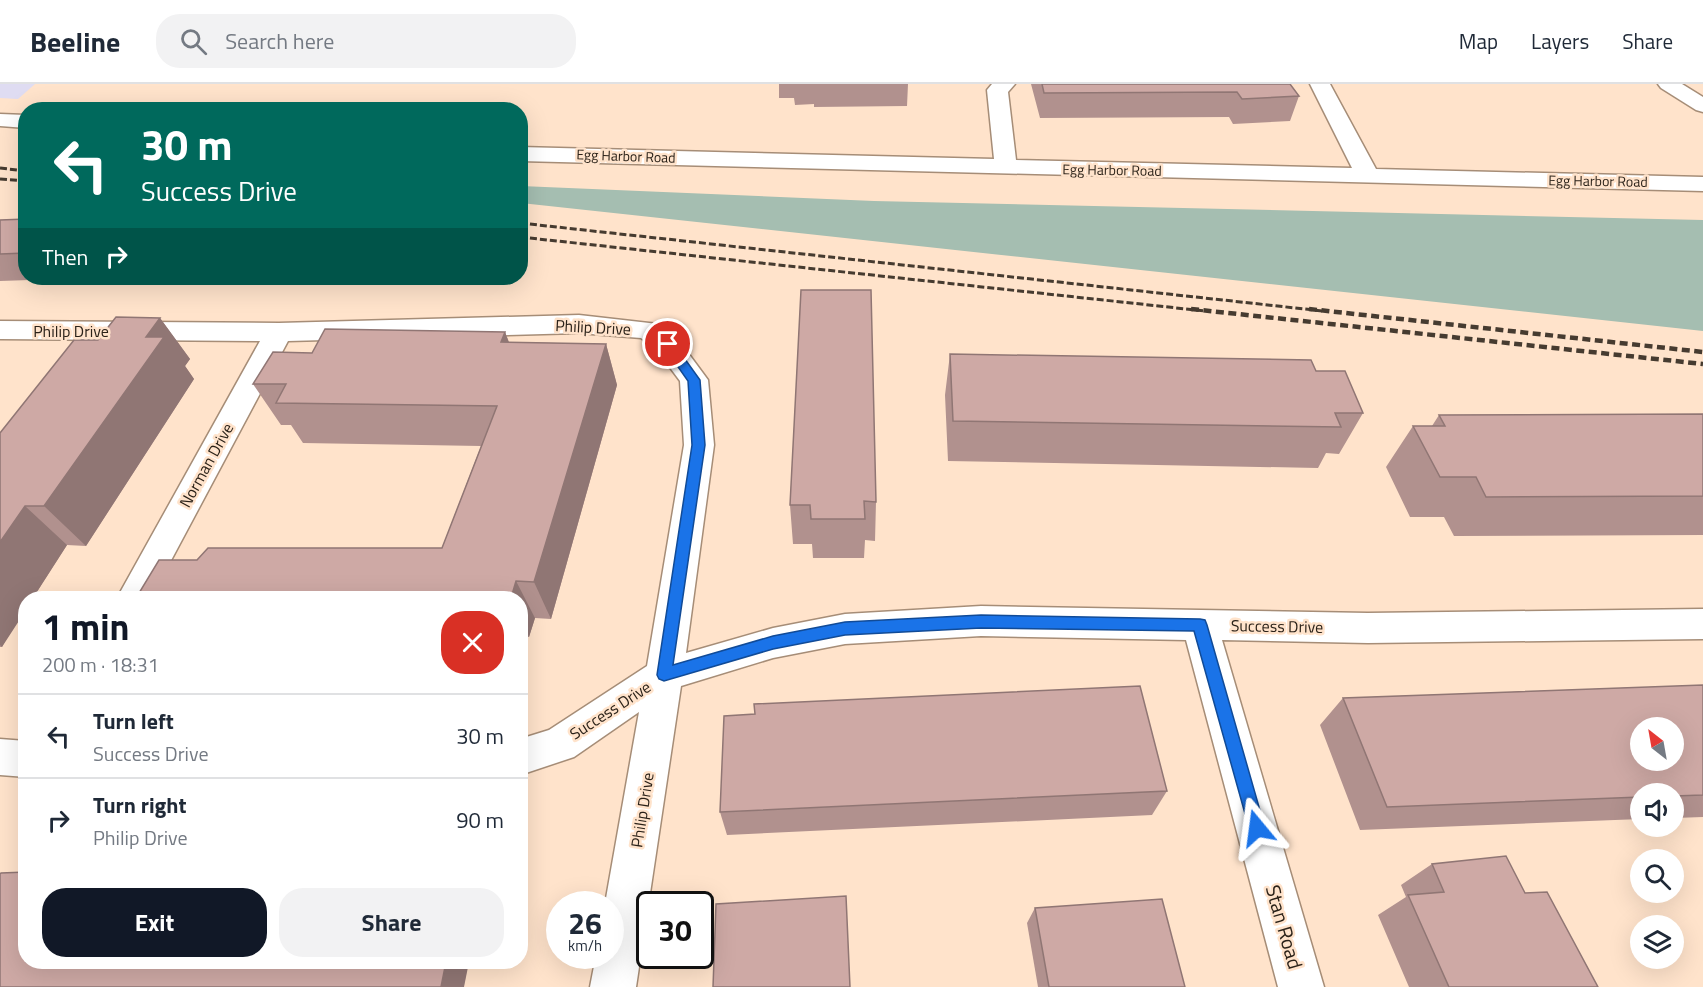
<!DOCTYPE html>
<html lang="en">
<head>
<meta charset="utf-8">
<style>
	body { margin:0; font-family:"Titillium Web",sans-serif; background:#f2f2f3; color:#1f2937; height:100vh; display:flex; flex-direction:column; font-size:22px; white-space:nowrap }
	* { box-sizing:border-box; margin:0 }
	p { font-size:20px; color:#747a83 }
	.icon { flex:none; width:33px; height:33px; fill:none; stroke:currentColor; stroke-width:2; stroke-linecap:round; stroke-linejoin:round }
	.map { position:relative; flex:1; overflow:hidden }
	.panel { position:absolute; left:18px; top:507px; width:510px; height:378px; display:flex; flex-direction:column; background:#fff; border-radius:24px; box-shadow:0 6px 24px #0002 }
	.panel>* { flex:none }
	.hud { position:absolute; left:18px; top:18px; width:510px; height:183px; border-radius:24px; box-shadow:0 6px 24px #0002; background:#00695c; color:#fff; overflow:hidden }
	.needle { width:39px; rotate:329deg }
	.buttons { position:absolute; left:1630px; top:633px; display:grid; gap:12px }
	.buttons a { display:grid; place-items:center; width:54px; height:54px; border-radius:50%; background:#fff; box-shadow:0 6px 24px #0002; font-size:30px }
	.speed { position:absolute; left:546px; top:807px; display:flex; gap:12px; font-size:30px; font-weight:700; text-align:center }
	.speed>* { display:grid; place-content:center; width:78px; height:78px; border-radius:50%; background:#fff; box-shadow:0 6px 24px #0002; line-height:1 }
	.speed small { font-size:15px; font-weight:400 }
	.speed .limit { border:3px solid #111; border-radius:9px; background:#fff; color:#111 }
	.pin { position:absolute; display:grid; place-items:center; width:51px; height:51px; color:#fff; margin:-26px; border:3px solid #fff; border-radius:50%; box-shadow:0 2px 6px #0007 }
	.me { position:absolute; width:66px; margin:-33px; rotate:344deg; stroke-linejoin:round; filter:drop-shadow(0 0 4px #0008) }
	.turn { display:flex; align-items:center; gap:21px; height:126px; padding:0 24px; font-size:27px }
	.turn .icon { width:78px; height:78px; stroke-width:2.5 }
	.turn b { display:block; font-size:42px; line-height:51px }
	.then { display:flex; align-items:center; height:57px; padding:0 24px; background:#0003; gap:12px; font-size:22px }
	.round { display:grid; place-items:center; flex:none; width:63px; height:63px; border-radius:24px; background:#f2f2f3 }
	.summary { display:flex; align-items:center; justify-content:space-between; height:102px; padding:0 24px }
	h1 { font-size:36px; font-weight:700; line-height:45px; color:#111827 }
	.cta { display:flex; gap:12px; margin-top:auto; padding:12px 24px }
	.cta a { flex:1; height:69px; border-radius:24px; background:#111827; color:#fff; font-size:24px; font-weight:700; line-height:69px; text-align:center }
	.cta a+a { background:#f2f2f3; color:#1f2937 }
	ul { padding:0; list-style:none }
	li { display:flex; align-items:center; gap:18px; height:84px; padding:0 24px; border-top:2px solid #e0e1e3 }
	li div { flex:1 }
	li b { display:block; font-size:22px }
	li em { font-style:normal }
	header { display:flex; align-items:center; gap:36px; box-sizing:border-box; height:84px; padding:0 30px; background:#fff; border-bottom:2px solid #e0e1e3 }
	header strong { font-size:28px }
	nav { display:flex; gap:33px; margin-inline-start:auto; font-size:21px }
	.search { width:420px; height:54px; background:#f2f2f3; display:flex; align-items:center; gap:15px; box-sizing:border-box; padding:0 21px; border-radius:24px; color:#747a83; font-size:22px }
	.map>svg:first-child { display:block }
</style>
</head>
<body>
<header>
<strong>Beeline</strong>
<div class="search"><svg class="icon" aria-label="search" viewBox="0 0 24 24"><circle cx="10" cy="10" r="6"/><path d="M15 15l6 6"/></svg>Search here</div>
<nav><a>Map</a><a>Layers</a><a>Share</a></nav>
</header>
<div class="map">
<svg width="1703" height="903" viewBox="0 0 1703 903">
	<rect width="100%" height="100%" fill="#ffe3cb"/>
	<path fill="#dfdcf2" d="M0,0h35l-17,15 -18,-1z"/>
	<path fill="#a5beb1" d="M521,102l353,15 829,19v111l-1182,-128z"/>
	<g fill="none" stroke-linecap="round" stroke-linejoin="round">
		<defs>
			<g id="minor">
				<path d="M992,0h23l-7,8 8,68 336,8 -42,-84h20l46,85 327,8v14l-1183,-30v-14l474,12 -7,-69z"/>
				<path d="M1658,0h24l21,13v15l-7,-2 -35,-22z"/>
				<path d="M0,30l26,1v13l-26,-2z"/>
				<path d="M579,231l79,9 19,14 31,42 6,65 -28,208 87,-25 72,-14 136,-8 387,7 335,-4v30l-335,4 -146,-3 102,347h-46l-92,-347 -205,-4 -136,8 -72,14 -92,28 -45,301h-46l6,-31h14v-52h-5l34,-192 -65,45 -54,18v-36l29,-9 98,-64 37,-221 -4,-64 -23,-31 -16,-12 -62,-5 -291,8 -137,257h-34l143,-257 -260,-2v-18l279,2z"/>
				<path d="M0,655l26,2v36l-26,-2z"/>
			</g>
		</defs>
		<use href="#minor" stroke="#a68d77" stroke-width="3"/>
		<use href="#minor" fill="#fff" fill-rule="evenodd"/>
		<g stroke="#463b30" stroke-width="3" stroke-dasharray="7 3" stroke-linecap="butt">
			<path d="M0,84l26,3"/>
			<path d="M0,95l26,2"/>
			<path d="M520,139l803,88"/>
			<path d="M520,153l685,74"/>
		</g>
		<g stroke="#463b30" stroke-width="4.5" stroke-dasharray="8 4.5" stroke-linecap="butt">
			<path d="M1191,225l512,55"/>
			<path d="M1309,225l394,43"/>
		</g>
	</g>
	<g fill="#b1918e">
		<path d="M779,0h129l-1,22 -93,1v-3l-19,1 -1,-7h-15z"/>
		<path d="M1031,0h259l9,12 -9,25 -57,3 -4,-7 -189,1z"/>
		<path d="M26,135v59h63l-89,3v-61z"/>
		<path d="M801,206l75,212 -1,39 -10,-1 -1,18h-51l-1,-14h-19l-3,-39z"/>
		<path d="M160,234l30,41 -5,7 9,13 -108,167 -19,-1 -34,53h-7l-24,49h-2v-214z"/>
		<path d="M505,248l4,10 97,2 11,41 -66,234 -16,-1 -6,19h-9v-39h-384l61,-38 245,-12 39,-102 -178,-3 -12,-18h-10l-28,-41 59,-31z"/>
		<path d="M950,270l366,17 47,42 -24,41 -13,-1 -8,15 -370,-7 -3,-66z"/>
		<path d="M1703,330v121l-249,1 -10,-19h-34l-24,-50 27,-41h19l7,-11z"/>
		<path d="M1703,601v132l-29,1v-24h-33v25l-281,11 -40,-105 23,-27z"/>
		<path d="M1167,707l-15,24 -425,20 -7,-23z"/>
		<path d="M1432,780l93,29 73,94h-189l-31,-72 28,-18 -5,-12z"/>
		<path d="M1035,824l150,79h-147l-11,-64z"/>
	</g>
	<g fill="#907674">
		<path d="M160,234l30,41 -5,7 9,13 -108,167 -42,-40 102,-169z"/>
		<path d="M505,248l15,41 -19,-31z"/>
		<path d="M606,260l11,41 -66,234 -17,-37z"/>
		<path d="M25,422l42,39 -34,53h-7v12l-24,37 -2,-2v-103z"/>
		<path d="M516,497l19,37 -6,19 -9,-17v-22h-9z"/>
		<path d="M446,878h23l-5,25h-23z"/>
	</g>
	<g fill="#cea9a5" stroke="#907674" stroke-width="1.5" fill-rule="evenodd">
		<path d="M1042,0h248l9,12 -57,3 -5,-7 -193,1z"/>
		<path d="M26,135v34l-26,1v-34z"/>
		<path d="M801,206h70l5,212 -12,-1 1,18h-54l-1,-14h-20z"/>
		<path d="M116,233l44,1 -14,19h18l-120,169h-19l-25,36v-109l74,-93h24z"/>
		<path d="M325,245l180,3 -4,10 105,2 -72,238 -18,-1 -5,17h-65l-57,-1 -1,1h-252l23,-38h38l11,-12h234l55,-142 -221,-3 10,-19h-33l20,-32 39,1z"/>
		<path d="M950,270l361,6 5,11h29l18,42h-28l6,14 -388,-6z"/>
		<path d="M1703,330v82l-217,1 -10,-20h-36l-27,-51h32l-6,-11z"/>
		<path d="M1703,601v110l-29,1v-2h-33v3l-254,10 -44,-109zM1641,644h33v32h-33z"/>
		<path d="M1140,602l27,105 -447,21 4,-96 31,-2 -1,-10z"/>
		<path d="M1506,772l19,37 22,-1 51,95h-149l-41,-92 36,-3 -12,-28z"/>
		<path d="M26,788v90h420l-5,25h-441v-113l1,-1z"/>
		<path d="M846,812l4,91h-137l3,-83z"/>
		<path d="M1162,815l23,88h-136l-14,-79z"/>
	</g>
	<path fill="#1a73e8" stroke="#114b97" stroke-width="1.5" d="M668,256l4,1 28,39 5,65 -32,220 100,-29 72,-14 136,-7 219,4 5,1 2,5 58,203 -2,6 -6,3 -6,-3 -2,-6 -55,-197 -213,-3 -136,7 -72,14 -109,32 -5,-2 -2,-4 35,-230 -4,-64 -26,-37z"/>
	<g text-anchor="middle" stroke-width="5" stroke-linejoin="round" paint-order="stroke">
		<g font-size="14" fill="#2b2219" stroke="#ffe3cb">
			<text transform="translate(626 72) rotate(2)" y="5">Egg Harbor Road</text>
			<text transform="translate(1112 86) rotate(1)" y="5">Egg Harbor Road</text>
			<text transform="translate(1598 97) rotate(1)" y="5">Egg Harbor Road</text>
		</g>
		<g font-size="16" fill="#2b2219" stroke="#ffe3cb">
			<text transform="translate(593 243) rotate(3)" y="6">Philip Drive</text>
			<text x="71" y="253">Philip Drive</text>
			<text transform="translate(206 381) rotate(-61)" y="6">Norman Drive</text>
			<text transform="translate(1277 542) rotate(1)" y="6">Success Drive</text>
			<text transform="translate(610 626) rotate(-33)" y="6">Success Drive</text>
			<text transform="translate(642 726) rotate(-81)" y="6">Philip Drive</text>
		</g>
		<g font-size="20" fill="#2b2219" stroke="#ffe3cb">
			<text transform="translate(1284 843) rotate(74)" y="7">Stan Road</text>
		</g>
	</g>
</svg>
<div class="buttons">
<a><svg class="needle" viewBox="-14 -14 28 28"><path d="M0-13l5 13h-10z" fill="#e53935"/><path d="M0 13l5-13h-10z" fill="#747a83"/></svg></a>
<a><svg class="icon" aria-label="sound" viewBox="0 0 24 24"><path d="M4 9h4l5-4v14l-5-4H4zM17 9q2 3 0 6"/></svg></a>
<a><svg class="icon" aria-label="search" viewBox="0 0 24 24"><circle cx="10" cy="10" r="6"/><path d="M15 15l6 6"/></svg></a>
<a><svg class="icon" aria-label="layers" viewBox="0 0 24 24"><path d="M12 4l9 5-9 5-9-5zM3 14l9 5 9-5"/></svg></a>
</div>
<div class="speed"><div>26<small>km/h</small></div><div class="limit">30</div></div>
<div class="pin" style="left:668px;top:260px;background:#d93025"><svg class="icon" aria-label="arrive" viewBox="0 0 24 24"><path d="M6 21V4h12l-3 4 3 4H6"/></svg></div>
<svg class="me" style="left:1257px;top:744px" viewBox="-20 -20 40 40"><path d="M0-17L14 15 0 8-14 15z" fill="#1a73e8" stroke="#fff" stroke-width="4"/></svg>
<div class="hud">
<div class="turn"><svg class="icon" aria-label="left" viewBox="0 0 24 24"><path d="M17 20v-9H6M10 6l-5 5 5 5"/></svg><div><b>30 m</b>Success Drive</div></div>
<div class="then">Then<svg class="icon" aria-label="right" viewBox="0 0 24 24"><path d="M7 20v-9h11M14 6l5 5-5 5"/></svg></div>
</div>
<section class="panel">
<div class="summary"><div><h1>1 min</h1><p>200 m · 18:31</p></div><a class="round" style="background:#d93025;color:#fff"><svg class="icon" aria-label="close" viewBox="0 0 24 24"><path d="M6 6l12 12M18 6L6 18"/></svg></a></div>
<ul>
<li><svg class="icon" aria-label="left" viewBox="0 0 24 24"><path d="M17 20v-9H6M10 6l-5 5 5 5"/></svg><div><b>Turn left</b><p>Success Drive</p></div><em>30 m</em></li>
<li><svg class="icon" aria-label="right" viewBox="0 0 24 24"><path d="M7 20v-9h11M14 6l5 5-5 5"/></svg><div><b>Turn right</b><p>Philip Drive</p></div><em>90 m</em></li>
</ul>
<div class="cta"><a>Exit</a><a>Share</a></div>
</section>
</div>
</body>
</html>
